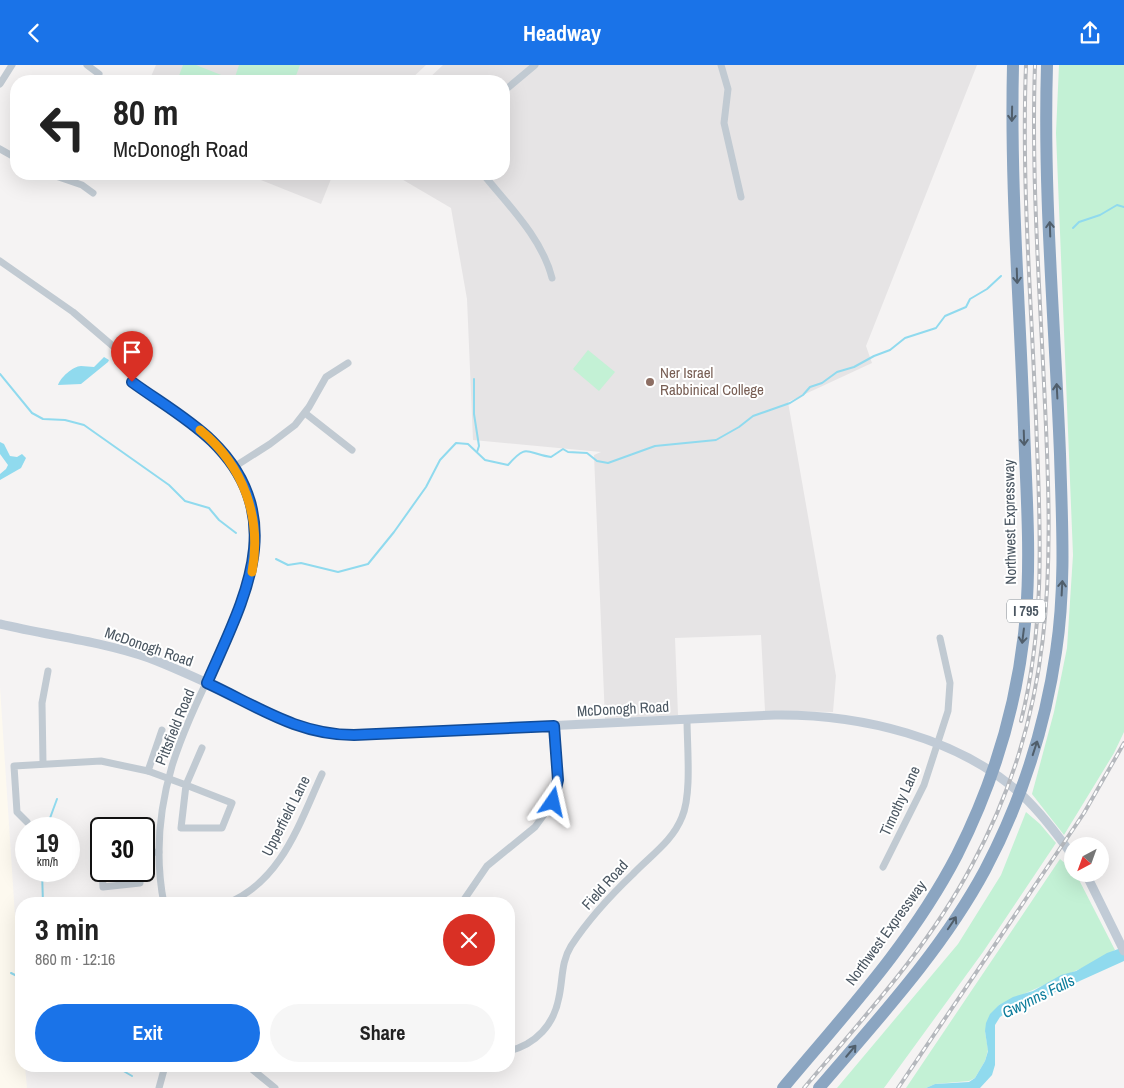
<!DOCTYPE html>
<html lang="en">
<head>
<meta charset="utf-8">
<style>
	body { margin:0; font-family:"Archivo Narrow",sans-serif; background:#f6f6f6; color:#222; height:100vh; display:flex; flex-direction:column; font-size:19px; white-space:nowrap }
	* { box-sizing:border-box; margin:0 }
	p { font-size:16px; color:#767676 }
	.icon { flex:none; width:28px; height:28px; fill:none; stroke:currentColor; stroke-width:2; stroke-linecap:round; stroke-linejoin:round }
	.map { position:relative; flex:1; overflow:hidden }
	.drawer { position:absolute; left:15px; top:832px; width:500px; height:175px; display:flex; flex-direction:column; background:#fff; border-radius:20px; box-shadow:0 5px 20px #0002 }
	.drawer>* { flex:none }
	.guide { position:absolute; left:10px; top:10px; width:500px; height:105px; border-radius:20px; box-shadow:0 5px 20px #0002; background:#fff; color:#222; overflow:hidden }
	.needle { width:32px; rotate:221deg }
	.controls { position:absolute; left:1064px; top:772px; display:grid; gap:10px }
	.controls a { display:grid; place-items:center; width:45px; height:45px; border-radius:50%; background:#fff; box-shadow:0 5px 20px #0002; font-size:25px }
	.speed { position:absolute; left:15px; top:752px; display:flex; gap:10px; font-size:25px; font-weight:700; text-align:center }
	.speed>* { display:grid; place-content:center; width:65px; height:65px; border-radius:50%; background:#fff; box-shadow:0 5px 20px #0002; line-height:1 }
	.speed small { font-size:12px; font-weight:400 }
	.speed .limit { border:2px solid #111; border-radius:8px; background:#fff; color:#111 }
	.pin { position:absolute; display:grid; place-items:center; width:42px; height:42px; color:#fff; margin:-51px -21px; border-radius:50% 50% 50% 0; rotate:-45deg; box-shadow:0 0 5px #0007 }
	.pin .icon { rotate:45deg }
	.me { position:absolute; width:55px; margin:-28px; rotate:11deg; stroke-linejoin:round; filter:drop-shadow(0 0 4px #0008) }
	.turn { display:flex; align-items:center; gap:18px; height:105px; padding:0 20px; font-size:22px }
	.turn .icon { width:65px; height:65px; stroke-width:2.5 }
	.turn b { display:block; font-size:35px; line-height:42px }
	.round { display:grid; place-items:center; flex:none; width:52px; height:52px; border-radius:26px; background:#f6f6f6 }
	.overview { display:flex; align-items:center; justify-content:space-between; height:85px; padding:0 20px }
	h1 { font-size:30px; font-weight:800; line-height:38px }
	.button { display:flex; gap:10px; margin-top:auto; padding:10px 20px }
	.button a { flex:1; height:58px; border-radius:30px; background:#1a73e8; color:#fff; font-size:20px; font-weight:800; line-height:58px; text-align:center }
	.button a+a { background:#f6f6f6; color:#222 }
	header { display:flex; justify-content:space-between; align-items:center; height:65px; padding:0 20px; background:#1a73e8; color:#fff; font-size:22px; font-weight:800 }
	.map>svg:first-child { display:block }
</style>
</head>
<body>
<header><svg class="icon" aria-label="back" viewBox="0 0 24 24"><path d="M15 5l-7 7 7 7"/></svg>Headway<svg class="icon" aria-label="share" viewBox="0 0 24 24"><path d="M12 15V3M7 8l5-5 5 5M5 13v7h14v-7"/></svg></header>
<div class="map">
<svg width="1124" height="1023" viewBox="0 0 1124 1023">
	<rect width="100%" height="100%" fill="#f5f3f3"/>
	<path fill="#fdf9ef" d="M0,622l21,321v58h4l2,22h-27z"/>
	<g fill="#e6e4e5">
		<path d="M156,0h270l-17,16h-260z"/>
		<path d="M443,0h534l-111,281 6,17 -84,39 48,274 -3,36 -68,-1 -4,-76 -86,3 3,77 -73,4 -11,-264 7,-3 -128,-12 -6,-141 -16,-91 -58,-34h111v-93h-78z"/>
		<path d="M246,109h87l-12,30z"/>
	</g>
	<g fill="#c3f1d5">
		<path d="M183,0h13l38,15 5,-15h61l-6,16h-117z"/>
		<path d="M1059,0h65v667l-10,21 -50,82 -32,-41 22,-82 13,-64 6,-93 -17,-422z"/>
		<path d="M588,285l27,22 -16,19 -26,-22z"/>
		<path d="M1026,747l14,12 16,19 -73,109 -99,136h-47l121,-144 43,-69z"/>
		<path d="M1060,794l12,10v5h4l39,76 -22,13 -94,42 -14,26 3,19 -3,11 -10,17 -6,3 -34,3 -9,4h-20z"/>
	</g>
	<g fill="#90daee">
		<path d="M104,292l5,3 -1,2 -27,22 -23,1c2,-7 15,-19 23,-19 4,0 9,1 13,1z"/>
		<path d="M0,377l4,2 6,12 7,1 5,-3 4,4 -5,10 -21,12v-6l6,-5 2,-4 -8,-11z"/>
		<path d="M1124,882v14l-82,37 -27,9 -15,10 -5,8v40l-3,10 -12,13h-54l9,-4 34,-2 6,-4 10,-17 3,-10 -3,-20 1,-8 4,-9 9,-9 14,-8 20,-6 28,-16 15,-4 31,-18z"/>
	</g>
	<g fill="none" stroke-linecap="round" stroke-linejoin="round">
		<g stroke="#90daee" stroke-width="2">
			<path d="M1073,163l6,-6 21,-7 17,-10 7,2"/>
			<path d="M0,309l32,39 11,6 22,1 19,5 85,60 16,16 24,7 10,12 17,13"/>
			<path d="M474,314v35l5,32 -2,6"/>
			<path d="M276,494l12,6 13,-2 37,9 30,-8 26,-32 32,-45 14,-27 16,-17 12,1 17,16 23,5c20,-23 18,-11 43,-8l12,-8 5,3 19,1 10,8 11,2 47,-17 61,-6 23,-13 14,-11 37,-13 13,-8 7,-8 12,-4 15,-11 17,-5 20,-11 16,-6 15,-12 31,-10 9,-12 21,-9 4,-8 17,-10 14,-13"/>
			<path d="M46,764l11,-30"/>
			<path d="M42,806l1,33"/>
			<path d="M11,908l10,5"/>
			<path d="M115,1001l17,10"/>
		</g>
		<g stroke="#c1cad2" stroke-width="7">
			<path d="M87,0l12,9"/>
			<path d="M721,0l7,24 -4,34 17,74"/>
			<path d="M0,19l12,-19"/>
			<path d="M504,26l31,-26"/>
			<path d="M0,84l16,9"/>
			<path d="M50,109l32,11 11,8"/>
			<path d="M483,109c25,31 59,64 69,104"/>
			<path d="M0,196l73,51 41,35"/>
			<path d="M132,317c32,23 69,43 94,74 20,24 32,61 30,92 -2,28 -14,53 -25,79 -19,46 -44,91 -59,139 -13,44 -17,92 -8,138"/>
			<path d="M305,348l47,37"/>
			<path d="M234,402l36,-23 25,-19 14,-18 17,-30 22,-14"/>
			<path d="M43,698l-1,-60 6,-32"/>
			<path d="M148,706l14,-41"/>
			<path d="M27,757l-10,-10 -3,-46 87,-5 47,10 38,14 -5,43h41l10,-25 -46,-18 16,-37"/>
			<path d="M144,788l15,-1"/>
			<path d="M101,789v5"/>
			<path d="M883,802l41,-82 24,-74 2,-28 -10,-45"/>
			<path d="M102,806l1,16 37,-4 1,-12"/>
			<path d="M225,839c56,-21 74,-80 97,-130"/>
			<path d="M461,839l26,-38 48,-39 18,-25 5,-22 -3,-54"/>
			<path d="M509,986c27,-7 45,-26 50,-54 4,-18 2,-35 12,-51 17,-26 40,-51 62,-72 18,-19 39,-32 49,-57 10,-23 5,-71 5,-98"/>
			<path d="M248,1001l27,22"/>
			<path d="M159,1023l6,-22"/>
		</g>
		<g stroke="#c1cbd6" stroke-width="9">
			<path d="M0,559c50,12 101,17 149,34 29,11 56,24 84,37 43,20 72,40 121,40l421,-20c85,-1 184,22 248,81 19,18 34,38 49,59"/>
			<path d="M1086,809l38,77"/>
		</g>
		<g stroke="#8ba5c1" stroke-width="12">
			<path d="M783,1023c62,-74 129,-146 174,-233 38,-75 62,-157 69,-241 5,-62 0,-125 -2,-187 -4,-120 -14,-241 -11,-362"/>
			<path d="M819,1023c59,-69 123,-138 166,-218 36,-68 60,-143 71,-218 10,-66 6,-132 4,-198 -5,-129 -17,-259 -13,-389"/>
		</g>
		<defs>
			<g id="rail">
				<path d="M1021,656c23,-91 20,-182 16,-275 -4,-126 -16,-254 -11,-381"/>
				<path d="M804,1023c60,-71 124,-140 168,-223 83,-155 81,-290 73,-460 -5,-113 -14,-227 -10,-340"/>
				<path d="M898,1023l186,-275 40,-70"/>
			</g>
		</defs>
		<use href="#rail" stroke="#b5b8bd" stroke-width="4"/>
		<use href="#rail" stroke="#fff" stroke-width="2" stroke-dasharray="5.5" stroke-linecap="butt"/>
	</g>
	<defs><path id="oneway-shaft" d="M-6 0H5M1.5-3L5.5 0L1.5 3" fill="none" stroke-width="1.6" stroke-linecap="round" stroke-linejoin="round" transform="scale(1.25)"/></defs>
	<g stroke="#505e6b">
		<use href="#oneway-shaft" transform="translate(1012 49) rotate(91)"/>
		<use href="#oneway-shaft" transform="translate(1050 164) rotate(-92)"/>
		<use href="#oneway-shaft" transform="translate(1017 211) rotate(88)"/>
		<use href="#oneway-shaft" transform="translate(1057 326) rotate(-93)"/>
		<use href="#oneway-shaft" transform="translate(1024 373) rotate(88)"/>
		<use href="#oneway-shaft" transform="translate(1062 523) rotate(-87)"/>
		<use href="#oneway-shaft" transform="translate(1023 571) rotate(97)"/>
		<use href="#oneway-shaft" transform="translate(1035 683) rotate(-72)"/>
		<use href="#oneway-shaft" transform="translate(952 858) rotate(-56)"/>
		<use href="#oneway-shaft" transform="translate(851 986) rotate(-50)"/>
	</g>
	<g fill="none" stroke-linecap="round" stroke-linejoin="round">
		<defs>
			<path id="route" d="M132,317c26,19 56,36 80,59 79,77 31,159 -5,242 50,23 90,52 147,52l200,-9 4,54 -5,22"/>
		</defs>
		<use href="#route" stroke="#114b97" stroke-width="12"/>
		<use href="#route" stroke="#1a73e8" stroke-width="9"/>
		<path stroke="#f59e0b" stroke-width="9" d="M200,365c44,36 62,88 52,142"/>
	</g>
	<circle fill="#8d6e63" stroke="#fff" stroke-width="2" cx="650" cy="317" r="5"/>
	<g text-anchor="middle" stroke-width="4" stroke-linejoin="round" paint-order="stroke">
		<rect fill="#fff" stroke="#808990" stroke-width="1" x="1007" y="534.5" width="38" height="23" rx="4"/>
		<g font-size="14" font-weight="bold" fill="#4a5661">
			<text x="1026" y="551">I 795</text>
		</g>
		<g font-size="15" fill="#785e54" stroke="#fff" text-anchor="start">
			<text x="660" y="313">Ner Israel<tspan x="660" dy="17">Rabbinical College</tspan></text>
		</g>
		<g font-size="15" fill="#4a5661" stroke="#fff">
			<text transform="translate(1010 457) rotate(-91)" y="5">Northwest Expressway</text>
			<text transform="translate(149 582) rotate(19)" y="5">McDonogh Road</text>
			<text transform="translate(623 644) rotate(-3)" y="5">McDonogh Road</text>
			<text transform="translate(175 662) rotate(-68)" y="5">Pittsfield Road</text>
			<text transform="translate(900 736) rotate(-65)" y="5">Timothy Lane</text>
			<text transform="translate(286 751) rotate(-63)" y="5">Upperfield Lane</text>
			<text transform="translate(605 820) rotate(-48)" y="5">Field Road</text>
			<text transform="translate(886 868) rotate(-54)" y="5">Northwest Expressway</text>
		</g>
		<g font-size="16" font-style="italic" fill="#0c7c9b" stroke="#fff">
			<text transform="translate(1038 931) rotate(-26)" y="6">Gwynns Falls</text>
		</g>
	</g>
</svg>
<div class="controls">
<a><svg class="needle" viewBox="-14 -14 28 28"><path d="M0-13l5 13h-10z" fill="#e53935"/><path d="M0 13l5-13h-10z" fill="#767676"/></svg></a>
</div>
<div class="speed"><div>19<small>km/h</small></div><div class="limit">30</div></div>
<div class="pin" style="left:132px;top:317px;background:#d93025"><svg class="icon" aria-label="arrive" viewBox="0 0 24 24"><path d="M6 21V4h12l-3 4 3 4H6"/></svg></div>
<svg class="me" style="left:553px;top:737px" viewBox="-20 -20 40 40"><path d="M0-17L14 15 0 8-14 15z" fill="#1a73e8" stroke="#fff" stroke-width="4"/></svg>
<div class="guide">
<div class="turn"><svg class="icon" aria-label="left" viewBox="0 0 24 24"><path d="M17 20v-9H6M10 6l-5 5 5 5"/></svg><div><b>80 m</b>McDonogh Road</div></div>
</div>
<section class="drawer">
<div class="overview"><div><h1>3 min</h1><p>860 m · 12:16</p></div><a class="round" style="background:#d93025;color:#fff"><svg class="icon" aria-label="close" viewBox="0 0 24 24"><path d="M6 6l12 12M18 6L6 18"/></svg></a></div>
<div class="button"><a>Exit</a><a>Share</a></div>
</section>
</div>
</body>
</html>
